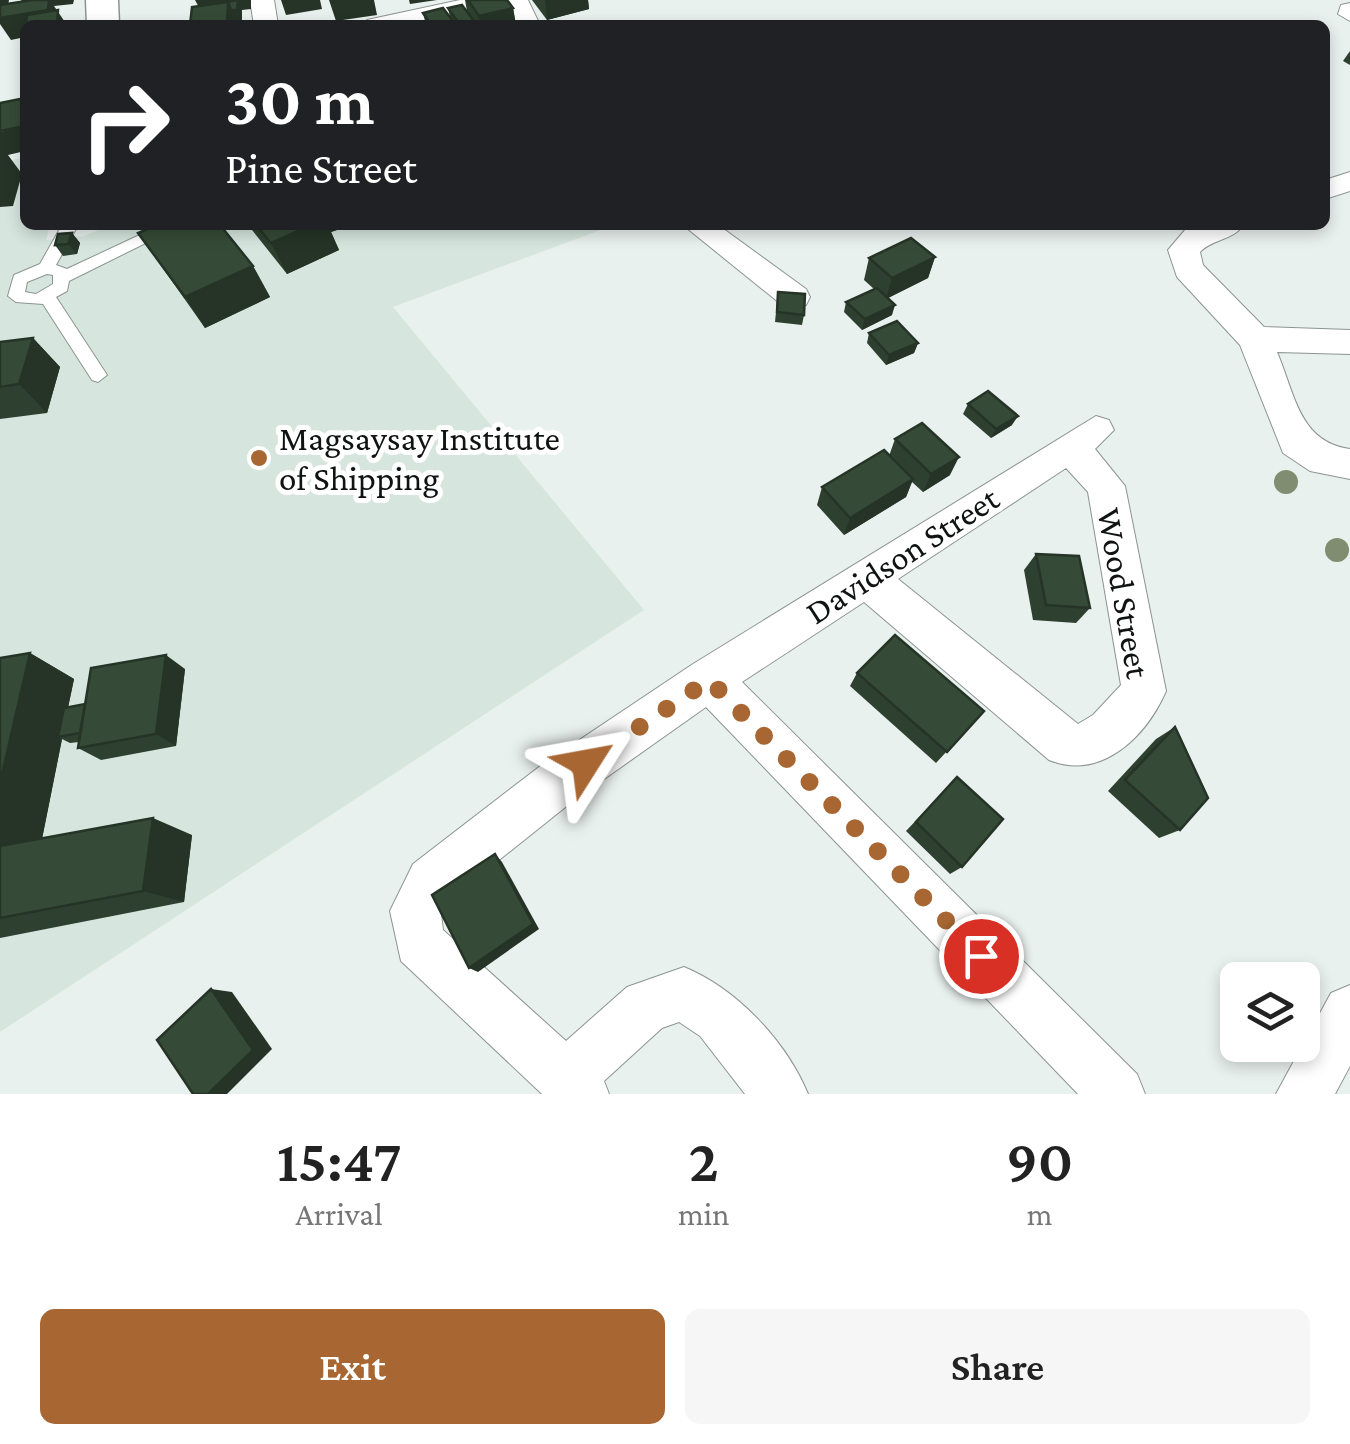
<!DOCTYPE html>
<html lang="en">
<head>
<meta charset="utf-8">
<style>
	body { margin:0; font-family:"Crimson Pro",serif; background:#f6f6f6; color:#222; height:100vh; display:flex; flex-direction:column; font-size:38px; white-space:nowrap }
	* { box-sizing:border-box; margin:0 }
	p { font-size:32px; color:#767676 }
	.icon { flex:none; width:55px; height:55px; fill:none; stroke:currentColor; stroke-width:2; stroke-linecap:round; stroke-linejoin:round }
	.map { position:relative; height:1094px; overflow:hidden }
	.details { display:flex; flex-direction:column; background:#fff; flex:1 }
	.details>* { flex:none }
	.banner { position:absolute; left:20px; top:20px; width:1310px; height:210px; border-radius:15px; box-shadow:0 5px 15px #0003; background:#202124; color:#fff; overflow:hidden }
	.controls { position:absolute; left:1220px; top:962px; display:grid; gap:20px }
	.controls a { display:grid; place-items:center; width:100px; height:100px; border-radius:15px; background:#fff; box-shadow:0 5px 15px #0003; font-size:50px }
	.pin { position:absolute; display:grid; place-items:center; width:85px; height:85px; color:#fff; margin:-42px; border:5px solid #fff; border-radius:50%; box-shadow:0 2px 10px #0007 }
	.me { position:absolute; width:110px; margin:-55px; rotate:56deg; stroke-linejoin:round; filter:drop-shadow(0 0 8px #0008) }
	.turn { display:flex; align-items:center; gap:35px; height:210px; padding:0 40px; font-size:45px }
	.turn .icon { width:130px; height:130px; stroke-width:2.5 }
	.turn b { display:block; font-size:70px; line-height:85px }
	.eta { display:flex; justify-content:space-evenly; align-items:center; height:170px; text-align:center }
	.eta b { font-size:60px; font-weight:600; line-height:70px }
	.button { display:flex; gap:20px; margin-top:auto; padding:20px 40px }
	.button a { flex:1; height:115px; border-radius:15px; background:#a86732; color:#fff; font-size:40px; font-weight:600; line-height:115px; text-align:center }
	.button a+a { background:#f6f6f6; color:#222 }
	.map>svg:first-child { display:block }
</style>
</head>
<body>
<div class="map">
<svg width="1350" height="1094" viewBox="0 0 1350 1094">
	<rect width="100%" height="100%" fill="#e9f1ee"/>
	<path fill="#d6e6df" d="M25,157v68h25l-4,15 38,-4 27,-11h503l-221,82 251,303 -644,422v-869z"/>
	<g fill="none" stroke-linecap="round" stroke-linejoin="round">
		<defs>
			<path id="service" d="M62,225h16l-22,40 11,4 94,-44h21l-113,56 -2,10 -11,6 51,78 -9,7 -6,-2 -49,-76 -27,-2 -8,-6 6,-21 26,-11zM47,274l6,1v9l-17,10 -11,-2 2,-10z"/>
			<g id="minor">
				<path d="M250,0h24l4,25h-24z"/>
				<path d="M460,0h68l12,25h-24l-11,-22 -94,22h-47l3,-5z"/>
				<path d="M1350,3v18l-12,-7 3,-9z"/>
				<path d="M1350,172v19l-25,8v-19z"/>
				<path d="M683,225h35l88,64 4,8 -4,8h-24z"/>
				<path d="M1198,225h45c-9,15 -31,14 -43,27l3,13 61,62 86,3v24l-73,-2c18,42 22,90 73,97v30l-40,-8 -27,-18 -43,-108 -63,-68 -9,-27 17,-20z"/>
				<path d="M1096,416l13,4 5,10 -19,19 30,37 41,205c-20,46 -65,90 -117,69l-185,-158 -122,80 395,392 8,20h-67l-372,-387 -133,94 -124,99 -8,14 2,16 123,111 61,-54 57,-20c53,22 102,74 124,127h-63l-45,-58 -21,-14 -17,6 -58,53 5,13h-67l-141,-133 -11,-50 23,-47 126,-97 154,-103zM1066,468l22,24 33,193 -28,30 -15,9 -180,-145z"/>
				<path d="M1350,985v81l-15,28h-59l55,-101z"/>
			</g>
			<path id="tertiary" d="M86,0h32l1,25h-32z"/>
		</defs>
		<use href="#service" stroke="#8c9491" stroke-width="2"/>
		<use href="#minor" stroke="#8c9491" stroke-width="2"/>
		<use href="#tertiary" stroke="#8c9491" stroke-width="3"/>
		<use href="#service" fill="#fff" fill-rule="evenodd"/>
		<use href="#minor" fill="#fff" fill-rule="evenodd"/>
		<use href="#tertiary" fill="#fff" fill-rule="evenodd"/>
	</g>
	<g fill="#818d70">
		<circle cx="1286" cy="482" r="12"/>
		<circle cx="1337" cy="550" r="12"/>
	</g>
	<g fill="#2e402f">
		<path d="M465,0h42l6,8 3,17h-90l-3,-12 27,4 -2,-9 19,3z"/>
		<path d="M532,0h56l1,9 -42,11z"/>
		<path d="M1350,51v14l-7,-4z"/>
		<path d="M248,225h87l2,5 -6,2 8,18 -52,24z"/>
		<path d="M72,233l8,10 -3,11 -14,2 -8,-11z"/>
		<path d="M138,233l115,33 17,31 -65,31z"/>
		<path d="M935,257l-7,21 -40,20 4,17 -30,15 -18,-18 2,-10 28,-13 -10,-9 5,-22z"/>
		<path d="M778,292l26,23 -2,10 -27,-3z"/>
		<path d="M869,333l49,10 -4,10 -28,12 -19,-22z"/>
		<path d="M33,338l27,29 -13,46 -47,6v-77z"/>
		<path d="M968,404l44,21 -21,13 -28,-24z"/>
		<path d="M895,439l55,36 -27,17 -11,-10 -6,15 -62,38 -27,-30 5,-18 67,-31z"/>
		<path d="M1036,554l54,54 -14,15 -43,-3 -9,-50z"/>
		<path d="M30,653l44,26 -6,28 17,-3 100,-35 -9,77 -75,14 -23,-12 1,-6 -9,1 -8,-4 -20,100 150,-4 -8,67 -184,36v-280z"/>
		<path d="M857,673l127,38 -48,52 -86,-77z"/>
		<path d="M1175,727l5,103 -21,8 -51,-47 48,-52z"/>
		<path d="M957,777l5,90 -12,7 -44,-43z"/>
	</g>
	<g fill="#253426">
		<path d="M0,0h9l-2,12 -7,1z"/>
		<path d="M21,0h53l-1,4 -19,2 13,19h-42v12l-14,3 -11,-16v-6l28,-7z"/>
		<path d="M195,0h56v9l-9,1v10l-6,1 1,4h-10l-24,-10z"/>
		<path d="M281,0h39l2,9 -36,6z"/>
		<path d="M329,0h45l3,15 -41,6z"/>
		<path d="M409,0h28l-27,4z"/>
		<path d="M545,0h43l1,9 -42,11z"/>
		<path d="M513,8l3,17h-36l-1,-9z"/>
		<path d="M25,126v25l-17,4 14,19 -9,32 -13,1v-75z"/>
		<path d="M312,225h23l2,5 -6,2 8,18 -52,24 -16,-31z"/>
		<path d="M72,233l8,10 -3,11 -9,-10z"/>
		<path d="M935,257l-7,21 -42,21 6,-21z"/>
		<path d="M253,266l17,31 -65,31 -20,-31z"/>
		<path d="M895,305l-3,10 -30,15 3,-11z"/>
		<path d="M33,338l27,29 -13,46 -28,-29z"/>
		<path d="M918,343l-4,10 -28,12 3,-10z"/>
		<path d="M1018,416l-6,9 -21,13 5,-9z"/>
		<path d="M959,457l-9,18 -27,17 8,-18z"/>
		<path d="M913,479l-7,18 -62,38 6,-17z"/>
		<path d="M30,653l44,26 -12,58h-4l4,2 -25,125 -37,-10v-71z"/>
		<path d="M166,655l19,14 -9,77 -20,-12z"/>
		<path d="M153,818l39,17 -8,67 -41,-11z"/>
		<path d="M495,854l7,8 37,67 -61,43 -9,-4z"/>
		<path d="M211,989l21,3 40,57 -45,45h-19z"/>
	</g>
	<g fill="#354b37" stroke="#253426" stroke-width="2.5">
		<path d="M33,0h16l-1,10 -48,8v-13z"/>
		<path d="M238,0l-1,10h-6l-3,-8 -14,2z"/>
		<path d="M468,0h39l6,8 -34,8z"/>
		<path d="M228,2l-1,23h-37l2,-18z"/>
		<path d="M462,5l15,20h-17l-12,-17z"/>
		<path d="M443,8l13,17h-25l-8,-12z"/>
		<path d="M58,10l-1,15h-31l1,-10z"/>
		<path d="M25,98v28l-25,5v-28z"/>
		<path d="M157,225h63l33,41 -68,31 -47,-64z"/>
		<path d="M256,225h56l-41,18z"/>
		<path d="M72,233l-4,11 -13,1 3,-11z"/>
		<path d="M911,238l24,19 -43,21 -23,-20z"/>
		<path d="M877,288l18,17 -30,14 -19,-17z"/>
		<path d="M778,292l27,2 -1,21 -27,-3z"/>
		<path d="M897,321l21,22 -29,12 -20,-22z"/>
		<path d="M33,338l-14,46 -19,3v-45z"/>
		<path d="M988,391l30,25 -22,13 -28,-25z"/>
		<path d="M922,423l37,34 -28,17 -36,-35z"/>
		<path d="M884,450l29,29 -63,39 -28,-31z"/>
		<path d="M1036,554l43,2 11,52 -44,-3z"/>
		<path d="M895,635l89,76 -37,41 -90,-79z"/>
		<path d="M30,653l-30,130v-125z"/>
		<path d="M166,655l-10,79 -78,14 13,-80z"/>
		<path d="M85,704l-5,29 -22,4 6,-29z"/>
		<path d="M1175,727l33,71 -28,32 -55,-50z"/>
		<path d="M957,777l46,42 -41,48 -46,-45z"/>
		<path d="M153,818l-10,73 -143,27v-72z"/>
		<path d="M495,854l38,70 -64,44 -37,-73z"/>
		<path d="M211,989l42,61 -45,44h-15l-36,-54z"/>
	</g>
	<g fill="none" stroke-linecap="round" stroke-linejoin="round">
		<path stroke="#a86732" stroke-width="18" stroke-dasharray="0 32.4" d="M586,763l123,-83 272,276"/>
	</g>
	<circle fill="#a86732" stroke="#fff" stroke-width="4" cx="259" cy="458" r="10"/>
	<g text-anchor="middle" stroke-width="10" stroke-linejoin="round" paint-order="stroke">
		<g font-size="35" fill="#101312" stroke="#fff" text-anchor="start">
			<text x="279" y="450">Magsaysay Institute<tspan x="279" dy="40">of Shipping</tspan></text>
		</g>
		<g font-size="35" fill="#101312" stroke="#fff">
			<text transform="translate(902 555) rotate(-33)" y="12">Davidson Street</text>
			<text transform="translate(1124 593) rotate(80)" y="12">Wood Street</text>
		</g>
	</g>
</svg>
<div class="controls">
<a><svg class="icon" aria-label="layers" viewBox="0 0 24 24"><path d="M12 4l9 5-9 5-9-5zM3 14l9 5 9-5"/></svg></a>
</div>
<div class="pin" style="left:981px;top:956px;background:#d93025"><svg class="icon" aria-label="arrive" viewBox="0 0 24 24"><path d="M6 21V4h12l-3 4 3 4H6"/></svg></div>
<svg class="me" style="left:586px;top:763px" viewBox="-20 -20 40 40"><path d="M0-17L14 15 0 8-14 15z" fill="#a86732" stroke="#fff" stroke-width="4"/></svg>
<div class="banner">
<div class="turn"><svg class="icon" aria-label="right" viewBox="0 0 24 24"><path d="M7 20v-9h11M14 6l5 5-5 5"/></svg><div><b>30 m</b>Pine Street</div></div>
</div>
</div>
<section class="details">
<div class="eta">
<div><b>15:47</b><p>Arrival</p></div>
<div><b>2</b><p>min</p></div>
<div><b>90</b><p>m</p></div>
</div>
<div class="button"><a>Exit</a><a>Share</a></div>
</section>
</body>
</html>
